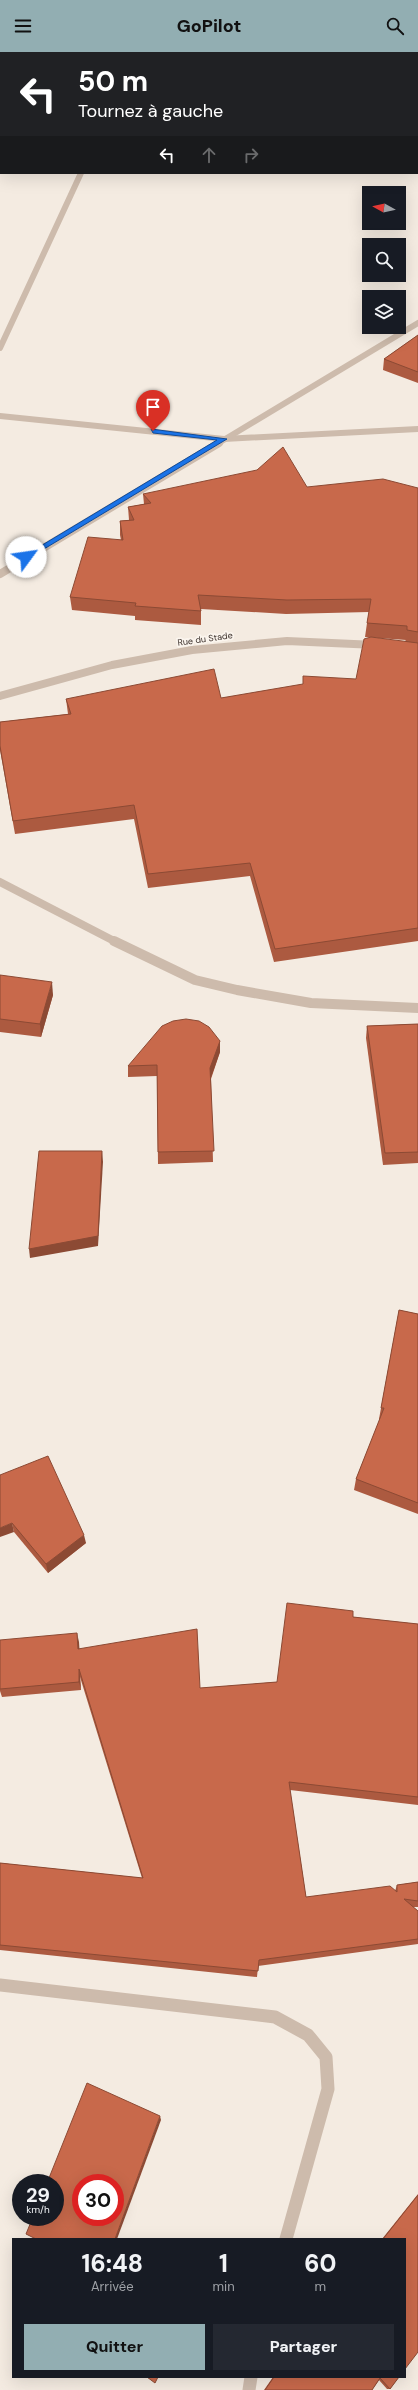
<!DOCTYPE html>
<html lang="fr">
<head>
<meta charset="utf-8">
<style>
	body { margin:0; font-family:"DM Sans",sans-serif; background:#242831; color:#f1f3f6; height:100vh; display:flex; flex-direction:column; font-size:15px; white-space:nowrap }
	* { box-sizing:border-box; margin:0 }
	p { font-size:13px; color:#9ea1a6 }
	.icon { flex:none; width:22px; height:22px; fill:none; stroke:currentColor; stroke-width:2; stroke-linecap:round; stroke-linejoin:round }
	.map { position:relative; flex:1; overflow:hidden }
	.side { position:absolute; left:12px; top:2186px; width:394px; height:140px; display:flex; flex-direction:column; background:#171b24; border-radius:0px; box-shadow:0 4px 16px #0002 }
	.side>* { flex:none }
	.banner { position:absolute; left:0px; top:0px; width:418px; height:122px; box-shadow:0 4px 16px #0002; background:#202124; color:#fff; overflow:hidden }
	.needle { width:26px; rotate:278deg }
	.tools { position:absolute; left:362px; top:134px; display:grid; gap:8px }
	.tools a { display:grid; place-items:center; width:44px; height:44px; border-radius:0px; background:#171b24; box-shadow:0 4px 16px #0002; font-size:20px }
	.speed { position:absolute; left:12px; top:2122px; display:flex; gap:8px; font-size:20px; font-weight:700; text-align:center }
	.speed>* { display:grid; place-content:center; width:52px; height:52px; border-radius:50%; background:#171b24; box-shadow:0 4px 16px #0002; line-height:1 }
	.speed small { font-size:10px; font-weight:400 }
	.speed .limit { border:6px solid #d22; background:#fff; color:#111 }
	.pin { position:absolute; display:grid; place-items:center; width:34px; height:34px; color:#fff; margin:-41px -17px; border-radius:50% 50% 50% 0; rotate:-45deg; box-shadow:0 0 4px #0007 }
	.pin .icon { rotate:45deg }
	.me { position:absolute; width:44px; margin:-22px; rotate:59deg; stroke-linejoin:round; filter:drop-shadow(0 0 3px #0008) }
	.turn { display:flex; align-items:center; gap:14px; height:84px; padding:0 12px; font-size:18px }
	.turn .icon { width:52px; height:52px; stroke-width:2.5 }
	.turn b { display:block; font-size:28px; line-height:34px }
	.lanes { display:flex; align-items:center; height:38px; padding:0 12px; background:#0003; justify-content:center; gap:20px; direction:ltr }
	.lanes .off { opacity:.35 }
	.eta { display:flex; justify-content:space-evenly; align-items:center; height:68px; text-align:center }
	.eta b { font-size:24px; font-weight:800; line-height:28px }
	.cta { display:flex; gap:8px; margin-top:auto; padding:8px 12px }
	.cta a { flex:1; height:46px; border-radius:0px; background:#92aeb2; color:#111; font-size:16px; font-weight:800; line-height:46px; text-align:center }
	.cta a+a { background:#242831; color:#f1f3f6 }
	header { display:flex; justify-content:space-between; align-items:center; height:52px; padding:0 12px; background:#92aeb2; color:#111; font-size:18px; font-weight:800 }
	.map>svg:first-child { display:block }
</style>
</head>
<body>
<header><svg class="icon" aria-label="menu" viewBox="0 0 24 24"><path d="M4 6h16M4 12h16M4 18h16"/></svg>GoPilot<svg class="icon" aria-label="search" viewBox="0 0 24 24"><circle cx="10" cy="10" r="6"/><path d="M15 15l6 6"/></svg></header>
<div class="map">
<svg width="418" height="2338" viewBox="0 0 418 2338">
	<rect width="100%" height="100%" fill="#f4ebe1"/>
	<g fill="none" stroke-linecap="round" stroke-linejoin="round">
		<g stroke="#cdbbac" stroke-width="6">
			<path d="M0,296l81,-175"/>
			<path d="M0,364l224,23 194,-10"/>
			<path d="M217,392l201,-121"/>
		</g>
		<g stroke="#cdbbac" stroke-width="8">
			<path d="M0,522l219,-131"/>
			<path d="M0,644l112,-31 80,-15 95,-9 89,4"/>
			<path d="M0,830l116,60"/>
		</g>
		<path stroke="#cdbbac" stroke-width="10" d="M114,889l81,39 42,10 74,13 107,5"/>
		<g stroke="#cdbbac" stroke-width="13">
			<path d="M0,1933l275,32 33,18 18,22 2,32 -42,150"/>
			<path d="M249,2338l2,-13"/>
		</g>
	</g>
	<g fill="#ac5a40">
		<path d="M0,0h15v1h-14v13h-1z"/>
		<path d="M417,38l1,1v56h-1z"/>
		<path d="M418,283v48l-35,-13 1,-11z"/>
		<path d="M307,435l111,1v453l-144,21 -24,-86 -102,12 -14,-69 -119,15 -15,-84v-28l68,-8 -2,-15 155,-1 135,-19 49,-38 1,-1 -41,-3 2,-14 2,-11 -83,2 -85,-5v16l-66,-5v-4l-63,-6 -2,-13 51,-57 -1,-5v-14l9,-1 -1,-13 16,-3 -1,-10z"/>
		<path d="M0,923l53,20 -12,42 -41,-5z"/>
		<path d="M418,972v139l-35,2 -17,-127 1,-12z"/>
		<path d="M220,989v11l-9,27 2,83 -55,2 -1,-88 -29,1v-11z"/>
		<path d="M399,1258l19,4v200l-64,-24 2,-11 24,-60h-1z"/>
		<path d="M0,1423l86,68 -38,30 -34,-41z"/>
		<path d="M353,1565l65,7v181l-128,-15 16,107 89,-6 2,-6 21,-3v25h-5l5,4v33l-160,22 -1,11 -257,-27v-87l142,15 -62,-201 1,13 -79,7 -2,-6v-51l79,2v7l121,39 77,-6z"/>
		<path d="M418,2142v158l-13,-113h-23z"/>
		<path d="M273,2325h126l-9,12h-3l-8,-9 -7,10h-108z"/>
	</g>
	<g fill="#8c4a34">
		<path d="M52,930l1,13 -12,42 -1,-13z"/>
		<path d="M220,989v11l-10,28v-12z"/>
		<path d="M102,1099l1,11 -5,84 -68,12 -1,-9z"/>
		<path d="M12,1471l2,9 -14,5v-9z"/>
		<path d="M84,1483l2,8 -38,30 -2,-9z"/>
		<path d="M77,1581l2,9 1,16 -2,-9z"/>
		<path d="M79,1617l1,8 1,13 -2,-8z"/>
		<path d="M160,2064l1,4 -44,119h-2z"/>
	</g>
	<g fill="#c8694b" stroke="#8c4a34" fill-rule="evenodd">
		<path d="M0,0h11v1h-10v3h-1z"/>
		<path d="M417,38l1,1v46h-1z"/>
		<path d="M418,283v37l-34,-13z"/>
		<path d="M283,395l24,40 76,-8 35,9v144l-11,-2v-4l-40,-3 4,-24 -84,1 -89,-5 3,16 -66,-5 1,-3 -66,-6 18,-60 35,3 -3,-19 14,-1 -6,-13 23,-4 -8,-9 114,-24z"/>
		<path d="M371,585l47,6v285l-143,21 -25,-86 -102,11 -14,-69 -121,16 -13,-75v-24l71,-8 -5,-15 148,-30 7,29 82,-14v-8l53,3 8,-40z"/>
		<path d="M0,923l52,7 -12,42 -40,-5z"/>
		<path d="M186,967l13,2 10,6 11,14 -10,27 4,83 -56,1 -1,-87 -29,1 34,-40 11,-5z"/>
		<path d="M418,972v128l-33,1 -18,-127z"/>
		<path d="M39,1099h63l-4,85 -69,13z"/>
		<path d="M399,1258l19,4v189l-62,-24 28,-71h-3z"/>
		<path d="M48,1404l36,79 -38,29 -34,-41 -12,5v-53z"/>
		<path d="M287,1551l66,8v6l65,7v173l-129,-15 17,115 84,-11 7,6v-7l21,-3v19l-14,-2 14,12v28l-159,21 -1,11 -258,-26v-82l143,15 -64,-209v13l-79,7v-49l77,-7 1,16 119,-20 3,59 77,-6z"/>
		<path d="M87,2031l73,33 -45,123h-79l-10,-5 7,-17h22v-34h-8zM81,2131h34v34h-34z"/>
		<path d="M418,2143v157l-13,17v-130h-22z"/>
		<path d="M147,2325h11l-3,6z"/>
		<path d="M274,2325h125l-9,12 -10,-11 -8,12h-107z"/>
	</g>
	<path fill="#1a73e8" stroke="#114b97" d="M151,377l76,10 -198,119h-5v-2l193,-116 -64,-7z"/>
	<g text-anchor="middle" stroke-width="3.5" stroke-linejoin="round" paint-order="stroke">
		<g font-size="9" fill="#3b302b" stroke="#fbf5ee">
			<text transform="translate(205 587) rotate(-8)" y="3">Rue du Stade</text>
		</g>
	</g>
</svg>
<div class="tools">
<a><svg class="needle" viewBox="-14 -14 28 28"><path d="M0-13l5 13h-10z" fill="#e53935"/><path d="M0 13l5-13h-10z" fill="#9ea1a6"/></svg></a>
<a><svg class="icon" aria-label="search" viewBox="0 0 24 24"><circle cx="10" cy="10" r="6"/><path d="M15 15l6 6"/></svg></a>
<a><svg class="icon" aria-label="layers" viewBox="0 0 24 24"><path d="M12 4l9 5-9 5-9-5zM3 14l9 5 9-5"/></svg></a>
</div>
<div class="speed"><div>29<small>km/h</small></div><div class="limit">30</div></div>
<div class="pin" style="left:153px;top:379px;background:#d93025"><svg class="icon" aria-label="arrive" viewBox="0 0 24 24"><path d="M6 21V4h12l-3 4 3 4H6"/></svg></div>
<svg class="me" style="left:26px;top:505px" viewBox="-20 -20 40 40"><circle r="19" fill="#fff"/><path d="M0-13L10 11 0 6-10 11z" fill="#1a73e8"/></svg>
<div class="banner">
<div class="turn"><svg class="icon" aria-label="left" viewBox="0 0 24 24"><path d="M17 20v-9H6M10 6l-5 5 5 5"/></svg><div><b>50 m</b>Tournez à gauche</div></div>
<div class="lanes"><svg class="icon" aria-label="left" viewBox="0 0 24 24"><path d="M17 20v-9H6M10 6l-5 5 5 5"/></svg><svg class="icon off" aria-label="ahead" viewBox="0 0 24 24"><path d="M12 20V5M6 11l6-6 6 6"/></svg><svg class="icon off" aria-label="right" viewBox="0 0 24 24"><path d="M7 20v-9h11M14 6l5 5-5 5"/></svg></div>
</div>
<section class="side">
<div class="eta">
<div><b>16:48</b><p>Arrivée</p></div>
<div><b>1</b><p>min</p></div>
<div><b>60</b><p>m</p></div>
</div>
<div class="cta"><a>Quitter</a><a>Partager</a></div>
</section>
</div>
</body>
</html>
